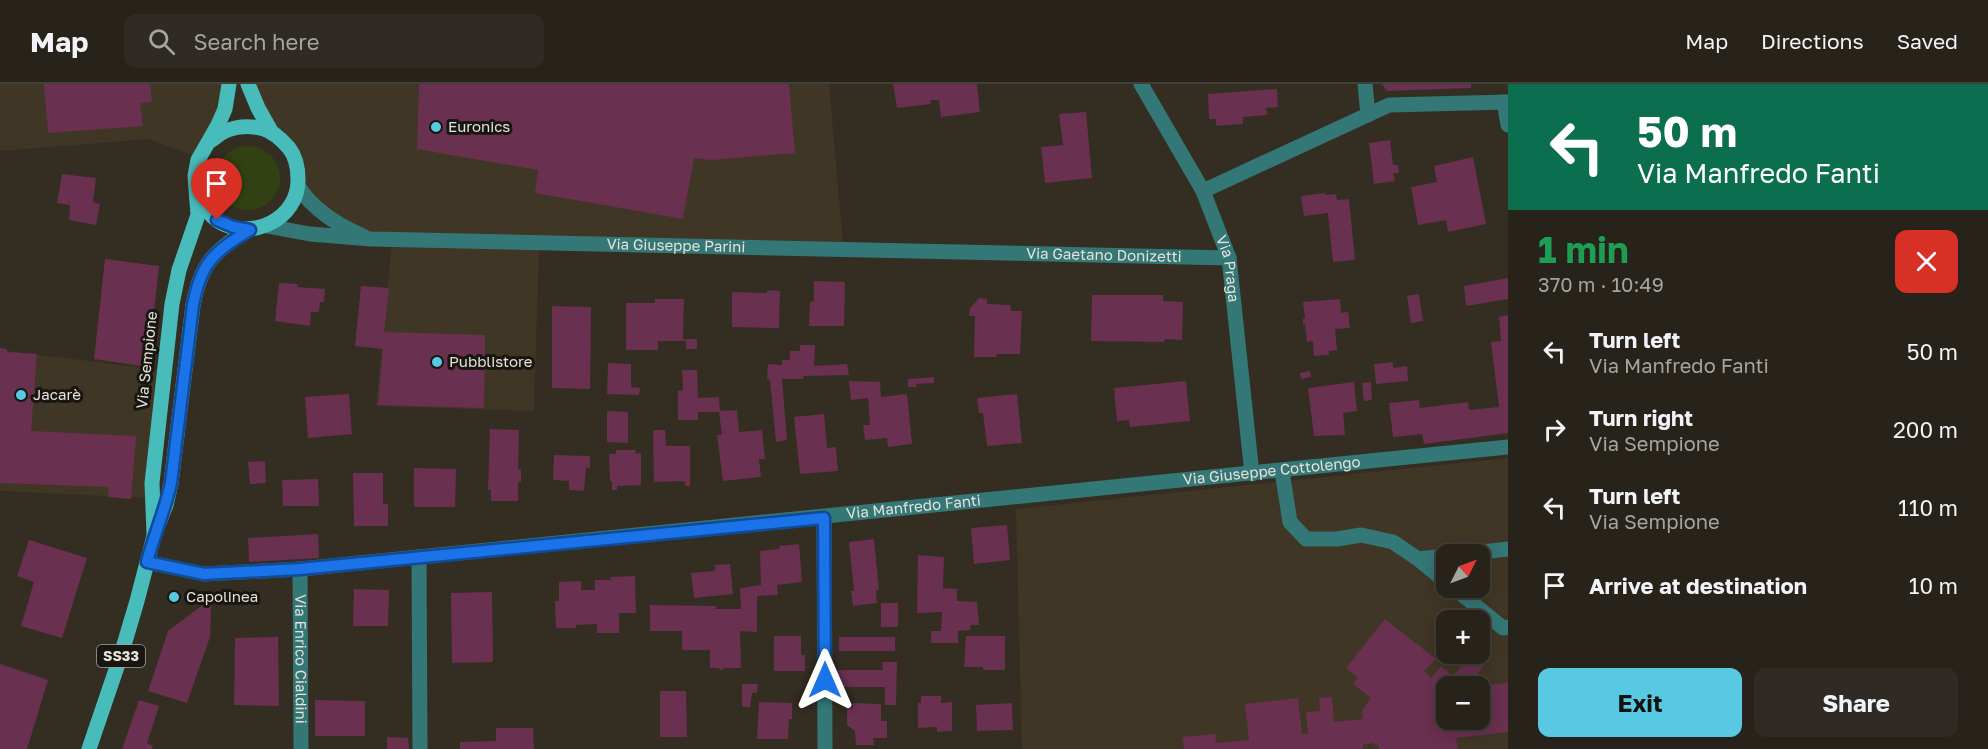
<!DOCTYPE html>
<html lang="en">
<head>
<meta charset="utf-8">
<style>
	body { margin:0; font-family:"Golos Text",sans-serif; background:#2f2a23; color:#f1f3f6; height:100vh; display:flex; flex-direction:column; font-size:22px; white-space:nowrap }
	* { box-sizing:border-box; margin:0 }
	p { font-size:20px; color:#a4a4a2 }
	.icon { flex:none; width:33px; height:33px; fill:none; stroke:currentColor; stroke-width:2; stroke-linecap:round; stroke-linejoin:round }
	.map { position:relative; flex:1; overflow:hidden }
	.sheet { display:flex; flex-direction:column; background:#27221a; width:480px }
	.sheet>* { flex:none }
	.top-card { background:#0b6e4f; color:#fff; overflow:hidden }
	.needle { width:39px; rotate:48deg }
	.controls { position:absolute; left:1436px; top:460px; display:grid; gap:12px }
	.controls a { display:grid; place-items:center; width:54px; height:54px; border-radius:12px; background:#27221a; box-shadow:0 3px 15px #0003,0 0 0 2px #433f39; font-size:30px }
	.pin { position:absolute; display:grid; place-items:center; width:51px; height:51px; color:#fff; margin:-62px -26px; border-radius:50% 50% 50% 0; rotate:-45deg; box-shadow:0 0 6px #0007 }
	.pin .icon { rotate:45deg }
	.me { position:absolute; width:66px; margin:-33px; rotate:0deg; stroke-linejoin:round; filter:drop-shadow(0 0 4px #0008) }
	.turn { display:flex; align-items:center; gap:21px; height:126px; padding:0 30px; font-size:27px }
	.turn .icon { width:78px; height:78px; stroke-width:2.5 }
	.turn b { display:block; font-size:42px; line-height:51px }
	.round { display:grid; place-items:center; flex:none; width:63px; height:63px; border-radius:12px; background:#2f2a23 }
	.head { display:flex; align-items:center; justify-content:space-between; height:102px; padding:0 30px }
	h1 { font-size:36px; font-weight:700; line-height:45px; color:#1e9e55 }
	.button { display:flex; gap:12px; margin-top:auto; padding:12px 30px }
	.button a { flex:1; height:69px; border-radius:12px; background:#57c9e2; color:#111; font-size:24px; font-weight:700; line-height:69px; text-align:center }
	.button a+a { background:#2f2a23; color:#f1f3f6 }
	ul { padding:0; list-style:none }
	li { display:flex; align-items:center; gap:18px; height:78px; padding:0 30px }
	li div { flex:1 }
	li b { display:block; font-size:22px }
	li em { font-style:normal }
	header { display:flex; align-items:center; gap:36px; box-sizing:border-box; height:84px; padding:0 30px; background:#27221a; border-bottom:2px solid #433f39 }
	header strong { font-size:28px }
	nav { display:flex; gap:33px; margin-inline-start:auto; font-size:21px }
	.search { width:420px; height:54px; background:#2f2a23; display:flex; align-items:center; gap:15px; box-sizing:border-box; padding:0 21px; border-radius:12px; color:#a4a4a2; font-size:22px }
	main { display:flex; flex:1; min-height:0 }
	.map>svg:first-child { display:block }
</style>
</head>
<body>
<header>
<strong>Map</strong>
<div class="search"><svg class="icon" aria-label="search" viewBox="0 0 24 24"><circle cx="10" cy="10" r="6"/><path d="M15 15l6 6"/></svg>Search here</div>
<nav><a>Map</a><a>Directions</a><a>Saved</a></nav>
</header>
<main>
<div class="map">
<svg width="1508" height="665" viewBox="0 0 1508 665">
	<rect width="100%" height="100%" fill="#342d22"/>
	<g fill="#403625" fill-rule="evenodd">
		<path d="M0,0h227l-1,9 -29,64 -48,-18 -149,12z"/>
		<path d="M253,0h576l14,161 -470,-10 -41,-22 -26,-25z"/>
		<path d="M392,160l147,3 -5,164 -158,-5z"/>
		<path d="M0,266l162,20 -12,128 -150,-7z"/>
		<path d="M1508,374v291h-486l-6,-240zM1446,471h33v33h-33zM1446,537h33v33h-33zM1446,603h33v33h-33z"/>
	</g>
	<circle fill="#314113" cx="248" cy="94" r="32"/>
	<g fill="#693050">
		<path d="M44,0h106l2,18 -12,1 3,23 -95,7z"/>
		<path d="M419,0h370l6,69 -84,7 -17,-2 -11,61 -148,-26 3,-23 -121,-21z"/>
		<path d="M893,0h84l3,28 -39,5 -2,-17h-9l1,4 -34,4z"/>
		<path d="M1382,0h89v4l-84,3z"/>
		<path d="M1277,5l1,18 -12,1 1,7 -24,2v7l-27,2v-7h-7l-1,-25z"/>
		<path d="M1086,28l6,66 -47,5 -4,-36 22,-2 -4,-31z"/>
		<path d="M1390,56l3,25h5l1,8h-6l2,8 -21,3 -5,-41z"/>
		<path d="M1473,73l13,67 -38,8 -2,-12 -28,5 -7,-38 26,-5 -3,-16z"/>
		<path d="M62,90l34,4 -3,24 7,2 -4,21 -27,-5 1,-15 -13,-2z"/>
		<path d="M1325,109v2l11,-1 1,6 12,-1 6,61 -22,2 -5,-49 -24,3 -3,-20z"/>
		<path d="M105,175l54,7 -11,101 -54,-8z"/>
		<path d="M1508,194v21l-42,7 -2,-20z"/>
		<path d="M814,197l31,1 -1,44h-35l1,-24 4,-1z"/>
		<path d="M279,199l19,1 -1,3 28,2 -1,13h-4l-1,10h-8l-1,14 -35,-5z"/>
		<path d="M361,202l28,2 -5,44 101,3 -1,73 -106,-3 5,-56 -28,-3z"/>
		<path d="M767,206l13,1 -1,37 -47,-1v-35l35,1z"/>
		<path d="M1419,210l4,27 -12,2 -4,-27z"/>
		<path d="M1092,211h71v6l20,1 -1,38 -17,-1 -1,3 -73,-1z"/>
		<path d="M979,214l8,1v5l23,1 1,6h11l-2,43h-24l1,3h-23l1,-41h-6l1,-8z"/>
		<path d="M655,215h29l-1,40h14v10h-11v-8h-28v9h-32v-47h29z"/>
		<path d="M1340,215l1,14 7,-1 2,16 -15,1 2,21 -8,1v4l-15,1 -1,-15 -6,1 -2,-18h-2v-5l2,-1 -2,-16z"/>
		<path d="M552,222l39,1 -1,82 -38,-1z"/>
		<path d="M1508,231v118l-84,11 -2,-10 -29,3 -4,-34 30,-3 1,8 48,-6 1,8 30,-3 -8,-65 10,-1 -2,-24z"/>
		<path d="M800,261h15l-1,21 33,-2 2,11 -45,1 -1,3h-21l5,61 -11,2 -6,-62 -3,-1 1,-15 14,1v-5h8v-9h10z"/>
		<path d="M0,264l7,1v3l30,2 -6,77 105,5 -5,63 -23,-2 1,-10 -109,-4z"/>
		<path d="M1393,278v6l14,-2 1,15 -32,3 -2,-20z"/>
		<path d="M608,279l23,1v23l9,1 -1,7 -32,-1z"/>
		<path d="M682,286h15l1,28 21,-1 1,14 17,-1 2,22 23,-2 3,29h-6l2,18 -38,4 -6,-46h5l-3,-23h-21v8h-20v-29l5,-1z"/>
		<path d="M1310,287l1,6 -10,2 -1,-6z"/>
		<path d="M934,293v6l-18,1 1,3h-9v-8z"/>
		<path d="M849,297l31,1 1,15 26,-3 5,50 -24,3 -1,-9 -22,2 -2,-15h7l-2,-27 -17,2z"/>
		<path d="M1186,297l4,40 -60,6 -1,-7 -12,1 -3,-33z"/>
		<path d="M1354,298l3,29 -14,2 2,22 -31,1 -6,-48z"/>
		<path d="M1371,298l1,18 -8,1 -2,-18z"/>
		<path d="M349,310l3,40 -44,4 -3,-41z"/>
		<path d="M1017,310l5,49 -35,3 -4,-33h-4l-2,-15z"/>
		<path d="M607,327l21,1v31l-21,-1z"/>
		<path d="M824,330l3,34 9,-1 2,24 -38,3 -6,-57z"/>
		<path d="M490,345l29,1 -1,39h3v13h-3v19h-27v-11h-3z"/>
		<path d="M653,346h12l1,16h24v40h-4l-2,-5 -30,1z"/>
		<path d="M616,366h20l-1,4 6,-1v32l-24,1v4h-5v-9h-2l-1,-27h7z"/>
		<path d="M554,371l36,1v12h-4l-2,23 -15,-1v-9l-16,-1z"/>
		<path d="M265,377l1,22 -16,1 -2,-22z"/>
		<path d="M414,384l42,1 -1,38h-41z"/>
		<path d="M353,389h30v31h5v22h-34z"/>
		<path d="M318,395l1,27h-36l-1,-26z"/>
		<path d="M1007,441l3,35 -36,4 -3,-36z"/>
		<path d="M318,450l1,24 -70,4 -1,-24z"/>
		<path d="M874,455l5,51h-3l1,13 -24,3 -2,-15h3l-5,-49z"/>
		<path d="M29,456l58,18 -25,80 -41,-12 13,-44 -17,-6z"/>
		<path d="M799,460l3,38 -25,3 1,10 -21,1v36l-17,-1 1,37h-17l-2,3 -4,-3h-8v-18h-28v-19h-32v-26l66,1 -1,3h26l-1,-21 21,-3 -1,-34 20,-2 -1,-3z"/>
		<path d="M918,471l26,2 -1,31 14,1v12l20,1 2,23h-9l1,5 -13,1v12h-27v-12h10l1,-19 -25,1z"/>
		<path d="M730,480l3,30 -39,4 -3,-25 24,-2v-6z"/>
		<path d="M635,492l1,37h-17v20h-22v-9l-21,1v3h-20l-1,-27h4v-19l22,-1v9h14v-10h16l-1,-3z"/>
		<path d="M354,505l35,1 -1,36h-35z"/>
		<path d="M492,508l1,70 -41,1 -1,-70z"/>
		<rect x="881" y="519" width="17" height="24"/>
		<path d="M204,520l7,1 -1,32 -23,66 -39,-12 20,-60z"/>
		<path d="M1385,535l51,40 -12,12 7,7 10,-12 12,10 18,-22h8v-5l11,9 -24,29h-20v33h33v-34l29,-3v49l-52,6 2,11h-79l-1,-5 -2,2 -3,-3 -10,2v4h-179l-2,-12 33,-3 1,9 33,-3 -4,-36 53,-6 4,36h6l-2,-22 14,-1 -1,-13 13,-1 2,25 29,-3 -1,-9 9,-12 -18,-14 5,-6 -12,-10z"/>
		<path d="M774,552h27v19h4v16h-31z"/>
		<path d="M966,552h39v34h-22v-3h-19z"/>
		<path d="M278,553l1,69 -45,-1 1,-67z"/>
		<rect x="839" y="553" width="56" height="14"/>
		<path d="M882,578h15l-1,43h-11v-18h-48l1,-17h45z"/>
		<path d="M0,580l48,16 -21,69h-27z"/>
		<path d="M742,600h16l-1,9h-5l-2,14h-8z"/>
		<path d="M660,607h26l1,46h-27z"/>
		<path d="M921,612h20v7l11,-1v29l-15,1v-5l-19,1v-25h3z"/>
		<path d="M139,616l20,6 -12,37 6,3 -1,3h-30z"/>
		<path d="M315,616l50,1v35h-50z"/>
		<path d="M759,618l33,1v16h-3l-1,20h-31z"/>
		<path d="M853,619l28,1v17h6v17h-14l1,7h-18l-1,-14 -8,-6v-17h6z"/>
		<path d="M1012,619l1,27 -36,1 -1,-26z"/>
		<path d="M496,644h37l1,21h-74v-7l36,-1z"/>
		<path d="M387,653l21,1 1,11h-22z"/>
	</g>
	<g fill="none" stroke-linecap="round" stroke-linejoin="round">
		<g stroke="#347777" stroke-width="15">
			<path id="s1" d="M1141,0l62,107 26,67 23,216"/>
			<path d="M1365,0l3,31"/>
			<path d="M1504,18l4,23"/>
			<path d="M298,102c14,23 41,40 65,50"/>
			<path d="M1203,107l186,-86 119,-3"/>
			<path id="s2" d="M267,142l43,8 61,5 858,19"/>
			<path d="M1282,387l8,51 16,17h31l24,-4 32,7 25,17 28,-3"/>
			<path d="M824,434l1,231"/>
			<path d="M1457,471l51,-6"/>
			<path d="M419,473l1,192"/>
			<path d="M1418,475l28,23"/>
			<path id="s3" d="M147,478l57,12 96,-5 1208,-122"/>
			<path id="s4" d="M300,485l1,180"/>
			<path d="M1454,504l49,40 5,-1"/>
		</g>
		<g stroke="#48bbbb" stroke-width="15">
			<path d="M248,0l10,24 14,25"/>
			<path d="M199,111c4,10 10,20 19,26 33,21 81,-2 80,-42 0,-11 -2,-22 -9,-31 -7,-8 -15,-16 -25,-19 -19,-5 -38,-2 -52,11"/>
			<path d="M154,450l-2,-51 20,-179 7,-34 19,-55 -3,-39 3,-16 20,-35 7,-16 4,-25"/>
			<path d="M89,665l32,-94 16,-54 17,-65 12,-31 5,-22 22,-178c8,-42 21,-54 57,-76"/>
		</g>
	</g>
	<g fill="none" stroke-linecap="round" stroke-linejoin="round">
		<defs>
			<path id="route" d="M217,136l16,7 17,3c-36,21 -49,33 -57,75l-22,178c-6,27 -17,52 -24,79l57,12 96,-5 524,-51 1,162"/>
		</defs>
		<use href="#route" stroke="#114b97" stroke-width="15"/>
		<use href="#route" stroke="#1a73e8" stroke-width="10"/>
	</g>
	<g fill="#57c9e2" stroke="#191611" stroke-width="2">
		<circle cx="436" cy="43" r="6"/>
		<circle cx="437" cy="278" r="6"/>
		<circle cx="21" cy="311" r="6"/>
		<circle cx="174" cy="513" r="6"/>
	</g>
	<g text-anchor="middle" stroke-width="6" stroke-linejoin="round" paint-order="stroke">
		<rect fill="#191611" stroke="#a8a49e" stroke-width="1.5" x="97" y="561" width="48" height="22" rx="4.5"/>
		<g font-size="14" font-weight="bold" fill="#e5e1da">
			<text x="121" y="577">SS33</text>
		</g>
		<g font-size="15" fill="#e5e1da" stroke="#191611" text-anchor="start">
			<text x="448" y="48">Euronics</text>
			<text x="449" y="283">Pubblistore</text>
			<text x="33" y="316">Jacarè</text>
			<text x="186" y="518">Capolinea</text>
		</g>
		<g font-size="15" fill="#e5e1da" stroke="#191611">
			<text dy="5" stroke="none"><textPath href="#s2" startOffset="410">Via Giuseppe Parini</textPath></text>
			<text dy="5" stroke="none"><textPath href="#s2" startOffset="838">Via Gaetano Donizetti</textPath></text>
			<text dy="5" stroke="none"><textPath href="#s1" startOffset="206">Via Praga</textPath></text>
			<text transform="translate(147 276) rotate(-84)" y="5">Via Sempione</text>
			<text dy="5" stroke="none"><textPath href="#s3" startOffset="1131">Via Giuseppe Cottolengo</textPath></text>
			<text dy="5" stroke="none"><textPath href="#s3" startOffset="771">Via Manfredo Fanti</textPath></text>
			<text dy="5" stroke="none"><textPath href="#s4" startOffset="90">Via Enrico Cialdini</textPath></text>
		</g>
	</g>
</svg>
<div class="controls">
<a><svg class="needle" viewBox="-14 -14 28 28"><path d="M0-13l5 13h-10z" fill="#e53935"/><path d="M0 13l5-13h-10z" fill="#a4a4a2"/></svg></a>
<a>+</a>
<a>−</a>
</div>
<div class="pin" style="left:217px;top:136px;background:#d93025"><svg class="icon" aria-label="arrive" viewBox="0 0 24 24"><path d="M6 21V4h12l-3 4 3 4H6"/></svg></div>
<svg class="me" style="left:825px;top:596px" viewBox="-20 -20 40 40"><path d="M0-17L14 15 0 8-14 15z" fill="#1a73e8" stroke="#fff" stroke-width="4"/></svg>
</div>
<section class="sheet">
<div class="top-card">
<div class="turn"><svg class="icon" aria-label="left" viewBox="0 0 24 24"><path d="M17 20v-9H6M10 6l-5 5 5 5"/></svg><div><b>50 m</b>Via Manfredo Fanti</div></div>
</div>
<div class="head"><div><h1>1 min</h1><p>370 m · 10:49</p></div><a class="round" style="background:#d93025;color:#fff"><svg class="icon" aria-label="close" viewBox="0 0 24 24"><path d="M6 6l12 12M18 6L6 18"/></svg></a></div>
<ul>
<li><svg class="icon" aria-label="left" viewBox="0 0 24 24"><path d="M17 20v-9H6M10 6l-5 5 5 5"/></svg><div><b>Turn left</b><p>Via Manfredo Fanti</p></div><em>50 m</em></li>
<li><svg class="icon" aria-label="right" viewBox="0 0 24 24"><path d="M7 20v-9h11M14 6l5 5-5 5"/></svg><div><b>Turn right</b><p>Via Sempione</p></div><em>200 m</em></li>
<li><svg class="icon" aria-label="left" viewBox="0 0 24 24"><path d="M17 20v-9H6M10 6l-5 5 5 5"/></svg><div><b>Turn left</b><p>Via Sempione</p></div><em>110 m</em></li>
<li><svg class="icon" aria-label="arrive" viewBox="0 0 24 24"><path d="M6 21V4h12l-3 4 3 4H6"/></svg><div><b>Arrive at destination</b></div><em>10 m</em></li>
</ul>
<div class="button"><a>Exit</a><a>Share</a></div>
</section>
</main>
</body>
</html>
